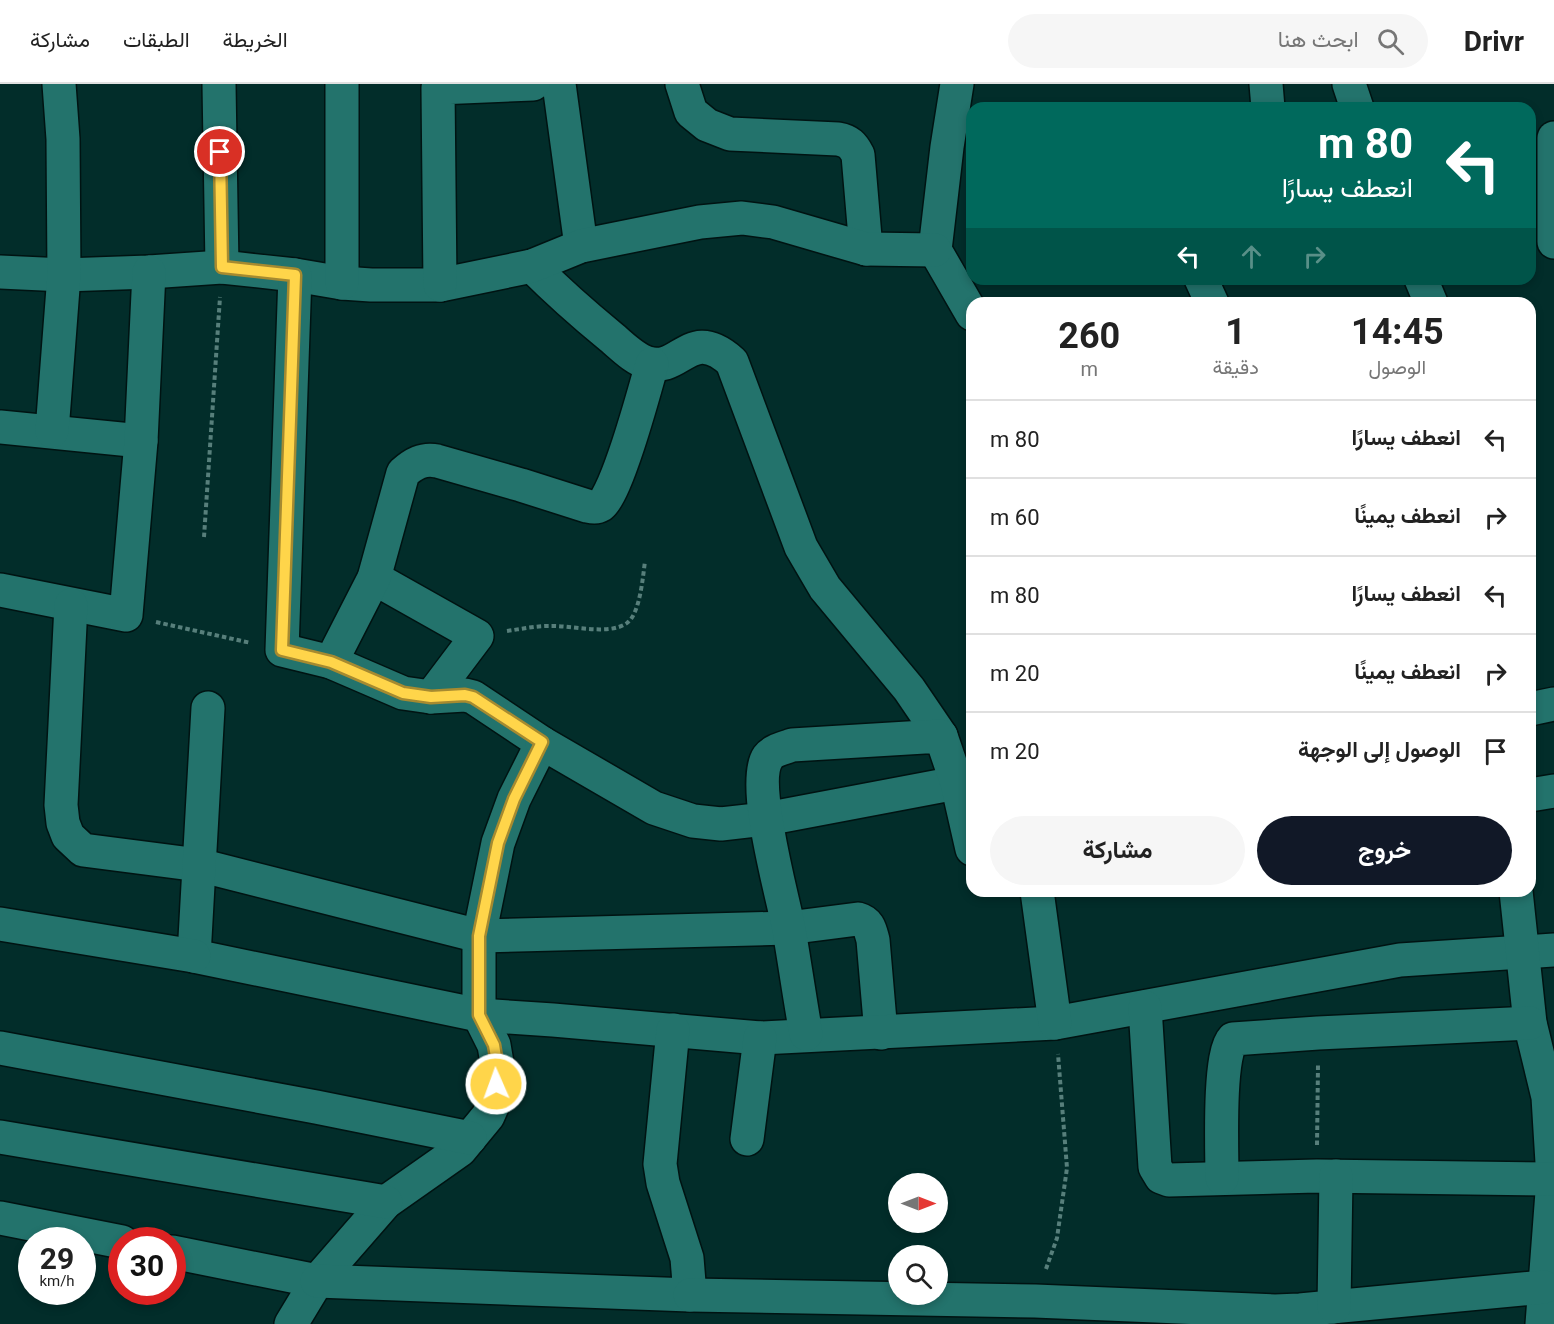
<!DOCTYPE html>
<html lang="ar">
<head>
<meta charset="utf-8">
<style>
	body { margin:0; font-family:Roboto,Vazirmatn,sans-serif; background:#f6f6f6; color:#222; direction:rtl; height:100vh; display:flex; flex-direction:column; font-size:22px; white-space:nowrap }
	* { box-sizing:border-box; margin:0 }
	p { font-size:20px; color:#767676 }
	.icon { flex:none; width:33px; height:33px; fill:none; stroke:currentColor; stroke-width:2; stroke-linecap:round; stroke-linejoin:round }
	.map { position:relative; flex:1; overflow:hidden; direction:ltr }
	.panel { position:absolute; left:966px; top:213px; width:570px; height:600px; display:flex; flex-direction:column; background:#fff; border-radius:18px; box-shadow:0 3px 9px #0003; direction:rtl }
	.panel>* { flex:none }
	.banner { position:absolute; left:966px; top:18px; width:570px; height:183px; border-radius:18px; box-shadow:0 3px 9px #0003; direction:rtl; background:#00695c; color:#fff; overflow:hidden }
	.needle { width:39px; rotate:90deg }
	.fabs { position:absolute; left:888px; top:1089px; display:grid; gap:12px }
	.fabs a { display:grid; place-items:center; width:60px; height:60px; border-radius:50%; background:#fff; box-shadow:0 3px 9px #0003; font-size:30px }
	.speed { position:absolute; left:18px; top:1143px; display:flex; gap:12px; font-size:30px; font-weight:700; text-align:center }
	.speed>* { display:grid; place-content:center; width:78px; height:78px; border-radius:50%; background:#fff; box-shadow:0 3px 9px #0003; line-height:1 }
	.speed small { font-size:15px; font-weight:400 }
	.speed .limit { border:9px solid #d22; background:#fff; color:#111 }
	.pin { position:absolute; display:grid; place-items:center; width:51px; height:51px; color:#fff; margin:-26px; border:3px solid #fff; border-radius:50%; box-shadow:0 2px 6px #0007 }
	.me { position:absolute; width:66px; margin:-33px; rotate:358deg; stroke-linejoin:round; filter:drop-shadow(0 0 4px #0008) }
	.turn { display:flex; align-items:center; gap:21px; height:126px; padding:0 24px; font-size:27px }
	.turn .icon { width:78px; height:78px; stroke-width:2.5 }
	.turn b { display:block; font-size:42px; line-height:51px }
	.lanes { display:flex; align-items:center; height:57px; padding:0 24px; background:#0003; justify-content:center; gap:30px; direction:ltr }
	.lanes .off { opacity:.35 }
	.eta { display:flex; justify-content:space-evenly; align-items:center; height:102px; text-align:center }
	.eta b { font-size:36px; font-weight:700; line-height:42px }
	.cta { display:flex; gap:12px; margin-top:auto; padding:12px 24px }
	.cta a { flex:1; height:69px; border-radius:36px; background:#111827; color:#fff; font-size:24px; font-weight:700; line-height:69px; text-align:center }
	.cta a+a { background:#f6f6f6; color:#222 }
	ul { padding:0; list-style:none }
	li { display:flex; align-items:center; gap:18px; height:78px; padding:0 24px; border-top:2px solid #e0e0e0 }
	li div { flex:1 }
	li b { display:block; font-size:22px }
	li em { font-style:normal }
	header { display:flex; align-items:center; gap:36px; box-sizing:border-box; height:84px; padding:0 30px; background:#fff; border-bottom:2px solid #e0e0e0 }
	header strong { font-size:28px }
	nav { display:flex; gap:33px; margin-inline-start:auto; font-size:21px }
	.search { width:420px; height:54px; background:#f6f6f6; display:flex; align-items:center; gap:15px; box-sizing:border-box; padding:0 21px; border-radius:33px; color:#767676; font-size:22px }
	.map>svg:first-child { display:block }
</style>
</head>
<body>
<header>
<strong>Drivr</strong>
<div class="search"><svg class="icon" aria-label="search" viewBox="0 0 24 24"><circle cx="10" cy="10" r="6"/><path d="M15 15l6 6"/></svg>ابحث هنا</div>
<nav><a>الخريطة</a><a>الطبقات</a><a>مشاركة</a></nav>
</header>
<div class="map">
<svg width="1554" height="1240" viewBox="0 0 1554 1240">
	<rect width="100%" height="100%" fill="#022d2a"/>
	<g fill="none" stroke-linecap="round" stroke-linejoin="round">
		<defs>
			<g id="minor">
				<path d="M219,0l3,183"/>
				<path d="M559,0l22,162"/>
				<path d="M682,0l9,28 16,13 23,9 108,5c11,2 15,6 20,16l8,94"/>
				<path d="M957,0l-10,63 -12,103 37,64"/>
				<path d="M1266,0l2,24"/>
				<path d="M1349,0l8,24"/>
				<path d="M1554,54v104"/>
				<path d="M532,182c25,25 51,48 79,71 11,9 23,22 37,26 33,10 42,-39 84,-1l69,185 24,41 84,101 32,47"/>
				<path d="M0,188l64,3 85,-3 73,-5 73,8 47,8 29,2h69l92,-19 49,-20 119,-24 42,-4 31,4 93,27 69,1"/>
				<path d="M295,191l-13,375 49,12 72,31 28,4 34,-2 8,2 69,46 -28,56 -16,44 -19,93v79l15,30 4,24 -3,31 -7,16 -28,34 -74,52 -69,79"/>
				<path d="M1201,195l11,24"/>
				<path d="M1421,195l10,24"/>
				<path d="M342,199v-199"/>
				<path d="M440,201l-2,-197 95,-4"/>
				<path d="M0,343l141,14"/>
				<path d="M52,347l12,-156 -1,-136 -4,-55"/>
				<path d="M374,494l103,58 -46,61"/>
				<path d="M0,506l126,25 15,-174 8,-169"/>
				<path d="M71,521l-10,200 2,18 5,13 15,14 116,15 280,71 309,-8 70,-9c11,3 12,10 15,21l8,93"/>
				<path d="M331,578l43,-84 29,-105c10,-9 20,-15 34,-12l84,24 66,21c5,1 9,2 14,-1 16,-12 44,-116 51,-141"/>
				<path d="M208,624l-14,248 285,59 74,5 207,18 295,-15 345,-63 154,-10"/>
				<path d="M1530,625l24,-5"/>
				<path d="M542,659l112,65 39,13 28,3 45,-5 206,-39"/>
				<path d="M1530,711l24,-4"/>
				<path d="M1037,807l18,132"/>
				<path d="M1516,807l14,132 18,74 5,82 -11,145"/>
				<path d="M0,840l194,32"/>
				<path d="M1145,923l10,160 6,10 8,3 148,-4 236,3"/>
				<path d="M806,950c-6,-34 -11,-69 -17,-104 -6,-33 -39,-147 -21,-173 5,-7 17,-9 24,-12l149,-9 16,47 15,66"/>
				<path d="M0,964l316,59 154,31"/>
				<path d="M0,1053l386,65"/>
				<path d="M747,1055l13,-101"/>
				<path d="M1222,1094c0,-25 -4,-124 11,-139l85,-6 212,-10"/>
				<path d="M0,1134l122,24"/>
				<path d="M172,1168l145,29 -26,43"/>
				<path d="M317,1197l373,14 -3,-37 -24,-75 -3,-19 13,-134"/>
				<path d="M690,1211l345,6 240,10 25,-1 244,-23"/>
				<path d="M1334,1223l2,-131"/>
			</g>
		</defs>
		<use href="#minor" stroke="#001312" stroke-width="36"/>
		<g stroke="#577f7b" stroke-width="4" stroke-dasharray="4.5 3" stroke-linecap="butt">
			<path d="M204,453l16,-240"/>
			<path d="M156,538l95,21"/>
			<path d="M507,547c14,-2 28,-5 42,-5 22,-1 60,10 78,-3 13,-9 16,-47 18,-62"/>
			<path d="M1317,1061l1,-80"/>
			<path d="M1046,1185l11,-31 10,-70 -9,-114"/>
		</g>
		<use href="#minor" stroke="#23736c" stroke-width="33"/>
	</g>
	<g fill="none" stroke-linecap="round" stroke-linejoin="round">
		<defs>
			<path id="route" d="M220,68l2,115 73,8 -13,375 49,12 72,31 28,4 34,-2 8,2 69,45 -28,57 -16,44 -19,93v79l15,30 4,24 -2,15"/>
		</defs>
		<use href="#route" stroke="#a68a30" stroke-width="15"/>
		<use href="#route" stroke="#ffd54a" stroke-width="10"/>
	</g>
</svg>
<div class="fabs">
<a><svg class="needle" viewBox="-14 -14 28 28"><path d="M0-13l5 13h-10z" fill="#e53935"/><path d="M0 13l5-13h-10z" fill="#767676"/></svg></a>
<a><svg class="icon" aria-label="search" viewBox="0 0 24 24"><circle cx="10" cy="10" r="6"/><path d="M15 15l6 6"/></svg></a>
</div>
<div class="speed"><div>29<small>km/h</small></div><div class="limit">30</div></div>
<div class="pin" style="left:220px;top:68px;background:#d93025"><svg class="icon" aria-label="arrive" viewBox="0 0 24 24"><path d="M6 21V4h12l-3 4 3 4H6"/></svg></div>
<svg class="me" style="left:496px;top:1000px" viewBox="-20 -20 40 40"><circle r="17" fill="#ffd54a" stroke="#fff" stroke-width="3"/><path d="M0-11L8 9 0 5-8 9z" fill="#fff"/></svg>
<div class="banner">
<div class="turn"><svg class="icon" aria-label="left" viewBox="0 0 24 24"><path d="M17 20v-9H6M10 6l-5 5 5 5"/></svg><div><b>80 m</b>انعطف يسارًا</div></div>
<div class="lanes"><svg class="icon" aria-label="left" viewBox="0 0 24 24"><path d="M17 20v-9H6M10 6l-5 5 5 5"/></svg><svg class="icon off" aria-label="ahead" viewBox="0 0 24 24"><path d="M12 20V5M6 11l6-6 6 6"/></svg><svg class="icon off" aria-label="right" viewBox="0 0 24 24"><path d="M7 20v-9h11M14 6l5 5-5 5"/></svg></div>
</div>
<section class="panel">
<div class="eta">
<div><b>14:45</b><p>الوصول</p></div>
<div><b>1</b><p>دقيقة</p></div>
<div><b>260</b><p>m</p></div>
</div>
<ul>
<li><svg class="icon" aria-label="left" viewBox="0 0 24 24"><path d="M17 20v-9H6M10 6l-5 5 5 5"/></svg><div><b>انعطف يسارًا</b></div><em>80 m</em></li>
<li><svg class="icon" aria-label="right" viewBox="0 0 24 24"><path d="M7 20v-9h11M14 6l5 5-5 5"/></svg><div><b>انعطف يمينًا</b></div><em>60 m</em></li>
<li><svg class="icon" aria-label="left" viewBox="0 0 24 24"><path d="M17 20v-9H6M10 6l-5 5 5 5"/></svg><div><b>انعطف يسارًا</b></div><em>80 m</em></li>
<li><svg class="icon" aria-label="right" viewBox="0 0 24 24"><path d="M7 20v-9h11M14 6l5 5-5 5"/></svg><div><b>انعطف يمينًا</b></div><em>20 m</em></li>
<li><svg class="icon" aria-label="arrive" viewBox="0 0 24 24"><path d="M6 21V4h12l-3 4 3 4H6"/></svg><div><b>الوصول إلى الوجهة</b></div><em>20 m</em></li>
</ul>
<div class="cta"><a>خروج</a><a>مشاركة</a></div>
</section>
</div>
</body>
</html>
